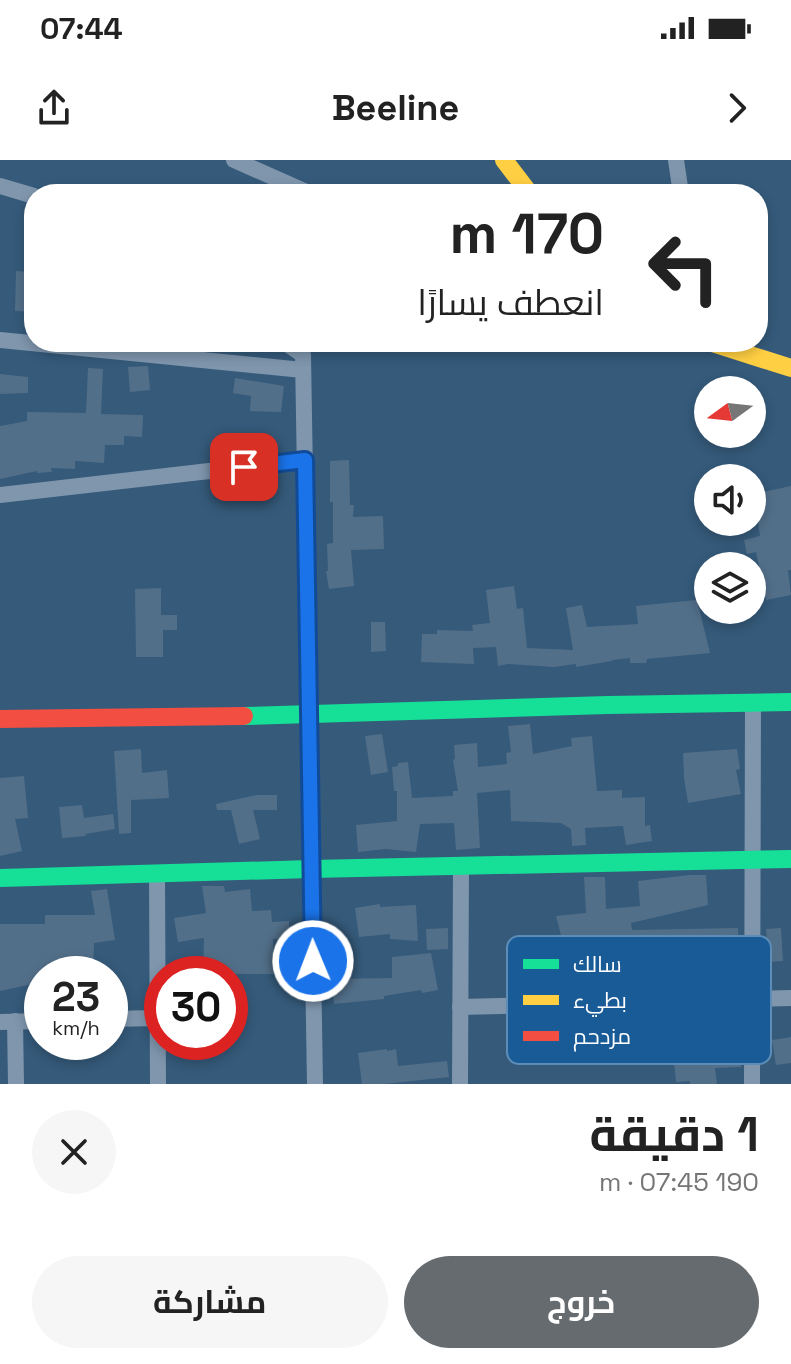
<!DOCTYPE html>
<html lang="ar">
<head>
<meta charset="utf-8">
<style>
	body { margin:0; font-family:"Space Grotesk",Cairo,sans-serif; background:#f6f6f6; color:#222; direction:rtl; height:100vh; display:flex; flex-direction:column; font-size:30px; white-space:nowrap }
	* { box-sizing:border-box; margin:0 }
	p { font-size:26px; color:#767676 }
	.icon { flex:none; width:44px; height:44px; fill:none; stroke:currentColor; stroke-width:2; stroke-linecap:round; stroke-linejoin:round }
	.map { position:relative; height:924px; overflow:hidden; direction:ltr }
	.panel { display:flex; flex-direction:column; background:#fff; flex:1 }
	.panel>* { flex:none }
	.top-card { position:absolute; left:24px; top:24px; width:744px; height:168px; border-radius:32px; box-shadow:0 4px 12px #0003; direction:rtl; background:#fff; color:#222; overflow:hidden }
	.needle { width:52px; rotate:255deg }
	.buttons { position:absolute; left:694px; top:216px; display:grid; gap:16px }
	.buttons a { display:grid; place-items:center; width:72px; height:72px; border-radius:50%; background:#fff; box-shadow:0 4px 12px #0003; font-size:40px }
	.speed { position:absolute; left:24px; top:796px; display:flex; gap:16px; font-size:40px; font-weight:700; text-align:center }
	.speed>* { display:grid; place-content:center; width:104px; height:104px; border-radius:50%; background:#fff; box-shadow:0 4px 12px #0003; line-height:1 }
	.speed small { font-size:20px; font-weight:400 }
	.speed .limit { border:12px solid #d22; background:#fff; color:#111 }
	.pin { position:absolute; display:grid; place-items:center; width:68px; height:68px; color:#fff; margin:-34px; border-radius:16px; box-shadow:0 4px 12px #0006 }
	.me { position:absolute; width:88px; margin:-44px; rotate:359deg; stroke-linejoin:round; filter:drop-shadow(0 0 6px #0008) }
	.turn { display:flex; align-items:center; gap:28px; height:168px; padding:0 32px; font-size:36px }
	.turn .icon { width:104px; height:104px; stroke-width:2.5 }
	.turn b { display:block; font-size:56px; line-height:68px }
	.round { display:grid; place-items:center; flex:none; width:84px; height:84px; border-radius:42px; background:#f6f6f6 }
	.summary { display:flex; align-items:center; justify-content:space-between; height:136px; padding:0 32px }
	h1 { font-size:48px; font-weight:700; line-height:60px }
	.button { display:flex; gap:16px; margin-top:auto; padding:16px 32px }
	.button a { flex:1; height:92px; border-radius:48px; background:#666b70; color:#fff; font-size:32px; font-weight:700; line-height:92px; text-align:center }
	.button a+a { background:#f6f6f6; color:#222 }
	.status { display:flex; justify-content:space-between; align-items:center; height:56px; padding:0 40px; background:#fff; direction:ltr }
	.status svg { height:22px; fill:currentColor }
	header { display:flex; justify-content:space-between; align-items:center; height:104px; padding:0 32px; background:#fff; font-size:36px; font-weight:700 }
	.map>svg:first-child { display:block }
</style>
</head>
<body>
<div class="status"><b>07:44</b><svg viewBox="0 0 49 12"><path d="M0 12V9h3v3zM5 12V6h3v6zM10 12V3h3v9zM15 12V0h3v12zM26 1h20v11H26zM47 4h2v5h-2z"/></svg></div>
<header><svg class="icon" aria-label="forward" viewBox="0 0 24 24"><path d="M9 5l7 7-7 7"/></svg>Beeline<svg class="icon" aria-label="share" viewBox="0 0 24 24"><path d="M12 15V3M7 8l5-5 5 5M5 13v7h14v-7"/></svg></header>
<div class="map">
<svg width="791" height="924" viewBox="0 0 791 924">
	<rect width="100%" height="100%" fill="#355a7a"/>
	<g fill="#526f89">
		<path d="M16,111l18,1v40l-19,-1z"/>
		<path d="M148,206l2,24 -20,2 -2,-25z"/>
		<path d="M88,208l15,1 -2,45 42,1 -1,22 -18,-1v9h-19l-1,18 -29,-2v8l-24,-1 1,4 -15,1v-2l-37,8v-53l27,-5v-9l59,1z"/>
		<path d="M0,214l28,3v16l-28,1z"/>
		<path d="M235,218l49,8 -3,26 -31,-1 1,-15 -18,-3z"/>
		<path d="M349,300l1,45h4l-1,12 30,-1 1,33 -33,1 3,36 -25,3 -3,-18h2l-1,-27 6,-1v-41h-3v-41z"/>
		<path d="M791,326v84h-3l3,25 -25,5 -10,-48 -9,2 -3,-14 16,-4 -6,-42z"/>
		<path d="M514,426l3,23 6,-1 4,40 46,2 -7,-42 16,-3 5,22 51,-3 -2,-18 61,-6 13,53 -63,6 -1,4h-16v-5l-18,2v1l-36,6v-3l-22,3 -46,-3 -10,2 -2,-19 -23,1 1,16 -53,-2 1,-28h15v-4l36,1 -1,-6 18,-2 -4,-33z"/>
		<path d="M161,428v27h16v15h-14v27h-27l-1,-68z"/>
		<path d="M371,462h14l1,29 -15,1z"/>
		<path d="M530,564l3,30 39,-8 -1,-8 21,-2 5,55 25,-1v8l23,-1v29l5,-1 2,16 -26,4 -3,-19 -38,2 1,17 -14,1 -1,-17 -10,-6 -50,-2 -1,-31 -33,3 3,55 -24,2 -2,-27 -34,1 -4,28 -30,-3 -28,3 -2,-27 41,-4v-30h-3l-2,-24 6,-1v-3l10,-1 4,36 41,-2v-5h5l-5,-31 2,-1 -1,-14 23,-2 1,24 29,-3 -1,-11 5,-1 -3,-26z"/>
		<path d="M382,574l6,38 -17,3 -6,-39z"/>
		<path d="M141,589l1,24 25,-3 2,28 -38,2v33l-12,1 -5,-83z"/>
		<path d="M737,589l3,20 -4,1 5,24 -53,9 -4,-25 -1,-25z"/>
		<path d="M24,616l4,42 -13,1 7,32 -22,5v-78z"/>
		<path d="M256,635h21v15h-24l7,29 -21,5 -8,-34h-14l-1,-6z"/>
		<path d="M82,645l2,13 29,-4 2,15 -30,5 1,2 -24,2 -3,-31z"/>
		<path d="M689,715h17l2,30 -77,18 1,7 106,-2 2,38h-13l2,20 -18,2 -2,-15 -15,1v-5l-54,7v-2l-60,2 -8,2 -16,-62 30,-3 -2,-36h21l1,32 34,-3 -2,-25z"/>
		<path d="M202,726h22l1,6 25,-3 2,22 19,-1 1,12 17,-1v18h-16l1,35h-71l1,-36 -26,4 -4,-24 32,-5z"/>
		<path d="M107,729l8,51 -21,3 -1,28 -33,-1v4h-18v8l-42,9v-67h45v-9h50l-4,-24z"/>
		<path d="M380,744v3l36,-2 2,36 -28,-2v-5l-31,3 -4,-29z"/>
		<path d="M448,768v21l-21,1 -1,-21z"/>
		<path d="M781,768l2,33 -14,1 -3,-33z"/>
		<path d="M431,793l7,37 -16,3 -1,-3 -37,6v3l-50,5 -3,-25 61,-1v-21z"/>
		<path d="M791,877v26l-15,2 -4,-25z"/>
		<path d="M712,887l1,6 28,-1v15l-26,1 2,16h-27v-3l-14,1 -3,-30z"/>
		<path d="M387,889v2l9,-2 2,17 49,-5 2,16 -65,7h-22l-4,-31z"/>
	</g>
	<g fill="none" stroke-linecap="round" stroke-linejoin="round">
		<g stroke="#7f96ad" stroke-width="16">
			<path d="M234,0l77,34"/>
			<path d="M676,0l5,34"/>
			<path d="M0,26l34,10"/>
			<path d="M0,180l303,30"/>
			<path d="M284,182l19,13 12,729"/>
			<path d="M0,335l305,-35"/>
			<path d="M157,714l1,210"/>
			<path d="M460,847l331,-9"/>
			<path d="M110,859l48,-1"/>
			<path d="M15,861l1,63"/>
			<path d="M0,862l42,-1"/>
			<path d="M460,924l1,-218"/>
			<path d="M752,924l1,-381"/>
		</g>
		<g stroke="#16e098" stroke-width="18">
			<path d="M244,556l364,-11 183,-3"/>
			<path d="M0,718l311,-9 480,-10"/>
		</g>
		<g stroke="#ffcf43" stroke-width="18">
			<path d="M504,0l26,34"/>
			<path d="M709,182l82,26"/>
		</g>
		<path stroke="#f24e42" stroke-width="18" d="M0,559l244,-3"/>
	</g>
	<g fill="none" stroke-linecap="round" stroke-linejoin="round">
		<defs>
			<path id="route" d="M244,307l61,-7 8,501"/>
		</defs>
		<use href="#route" stroke="#114b97" stroke-width="20"/>
		<use href="#route" stroke="#1a73e8" stroke-width="14"/>
	</g>
	<rect x="507" y="776" width="264" height="128" rx="12" fill="#185b97" stroke="#5d8cb6" stroke-width="2"/>
	<rect x="523" y="799" width="36" height="10" fill="#16e098"/>
	<rect x="523" y="835" width="36" height="10" fill="#ffcf43"/>
	<rect x="523" y="871" width="36" height="10" fill="#f24e42"/>
	<g font-size="22" fill="#fff">
		<text x="573" y="812">سالك</text>
		<text x="573" y="848">بطيء</text>
		<text x="573" y="884">مزدحم</text>
	</g>
</svg>
<div class="buttons">
<a><svg class="needle" viewBox="-14 -14 28 28"><path d="M0-13l5 13h-10z" fill="#e53935"/><path d="M0 13l5-13h-10z" fill="#767676"/></svg></a>
<a><svg class="icon" aria-label="sound" viewBox="0 0 24 24"><path d="M4 9h4l5-4v14l-5-4H4zM17 9q2 3 0 6"/></svg></a>
<a><svg class="icon" aria-label="layers" viewBox="0 0 24 24"><path d="M12 4l9 5-9 5-9-5zM3 14l9 5 9-5"/></svg></a>
</div>
<div class="speed"><div>23<small>km/h</small></div><div class="limit">30</div></div>
<div class="pin" style="left:244px;top:307px;background:#d93025"><svg class="icon" aria-label="arrive" viewBox="0 0 24 24"><path d="M6 21V4h12l-3 4 3 4H6"/></svg></div>
<svg class="me" style="left:313px;top:801px" viewBox="-20 -20 40 40"><circle r="17" fill="#1a73e8" stroke="#fff" stroke-width="3"/><path d="M0-11L8 9 0 5-8 9z" fill="#fff"/></svg>
<div class="top-card">
<div class="turn"><svg class="icon" aria-label="left" viewBox="0 0 24 24"><path d="M17 20v-9H6M10 6l-5 5 5 5"/></svg><div><b>170 m</b>انعطف يسارًا</div></div>
</div>
</div>
<section class="panel">
<div class="summary"><div><h1>1 دقيقة</h1><p>190 m · 07:45</p></div><a class="round"><svg class="icon" aria-label="close" viewBox="0 0 24 24"><path d="M6 6l12 12M18 6L6 18"/></svg></a></div>
<div class="button"><a>خروج</a><a>مشاركة</a></div>
</section>
</body>
</html>
